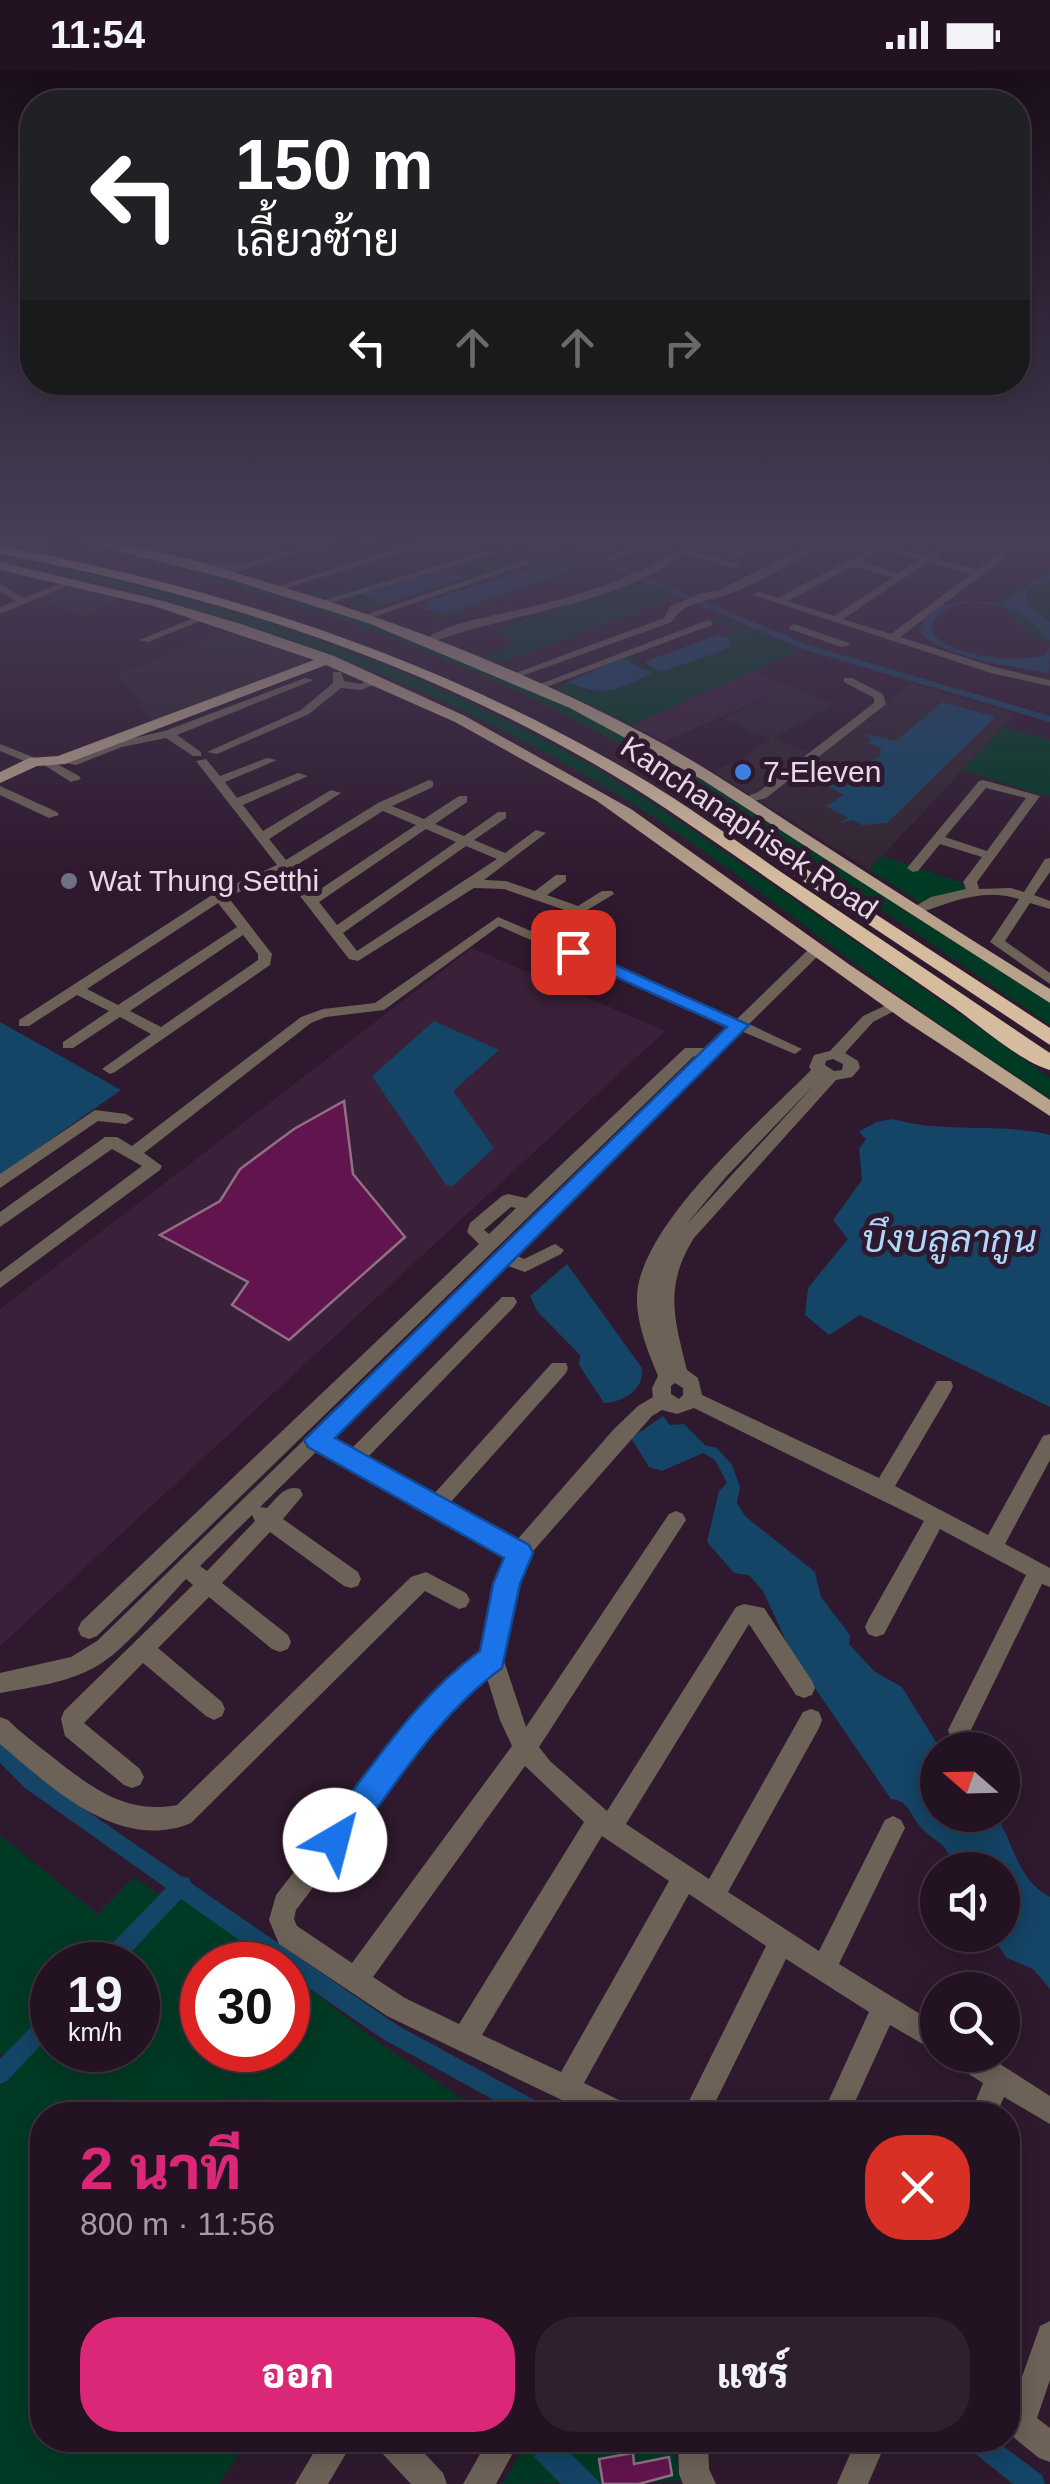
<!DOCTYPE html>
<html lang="th">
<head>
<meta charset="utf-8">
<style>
	body { margin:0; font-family:Arial,Sarabun,sans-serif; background:#2f202f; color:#f1f3f6; height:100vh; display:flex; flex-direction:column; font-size:38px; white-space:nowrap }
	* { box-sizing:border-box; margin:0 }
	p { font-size:32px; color:#a39ea5 }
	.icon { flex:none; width:55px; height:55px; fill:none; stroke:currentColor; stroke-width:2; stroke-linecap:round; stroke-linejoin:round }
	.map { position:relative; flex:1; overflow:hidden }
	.side { position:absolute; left:30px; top:2032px; width:990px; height:350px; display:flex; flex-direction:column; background:#231322; border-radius:40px; box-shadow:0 5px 25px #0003,0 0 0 2px #403240 }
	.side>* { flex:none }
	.banner { position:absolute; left:20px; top:20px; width:1010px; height:305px; border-radius:40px; box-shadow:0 5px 25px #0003,0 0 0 2px #403240; background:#202124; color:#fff; overflow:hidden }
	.needle { width:65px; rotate:290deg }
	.controls { position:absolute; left:920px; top:1662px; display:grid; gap:20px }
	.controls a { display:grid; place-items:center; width:100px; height:100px; border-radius:50%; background:#231322; box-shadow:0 5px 25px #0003,0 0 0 2px #403240; font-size:50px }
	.speed { position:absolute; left:30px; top:1872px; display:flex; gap:20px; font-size:50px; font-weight:700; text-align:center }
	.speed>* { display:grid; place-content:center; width:130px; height:130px; border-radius:50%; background:#231322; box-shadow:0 5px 25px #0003,0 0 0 2px #403240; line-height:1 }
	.speed small { font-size:25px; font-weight:400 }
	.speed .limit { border:15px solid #d22; background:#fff; color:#111 }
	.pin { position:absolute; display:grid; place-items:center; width:85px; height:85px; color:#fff; margin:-42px; border-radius:20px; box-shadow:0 5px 15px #0006 }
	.me { position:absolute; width:110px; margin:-55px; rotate:37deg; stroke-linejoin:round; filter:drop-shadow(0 0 8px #0008) }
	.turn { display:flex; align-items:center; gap:35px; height:210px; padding:0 50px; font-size:45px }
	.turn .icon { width:130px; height:130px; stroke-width:2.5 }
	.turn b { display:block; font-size:70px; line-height:85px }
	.lanes { display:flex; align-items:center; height:95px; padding:0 50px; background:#0003; justify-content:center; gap:50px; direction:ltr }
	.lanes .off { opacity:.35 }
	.round { display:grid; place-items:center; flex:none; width:105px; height:105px; border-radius:40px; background:#2f202f }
	.head { display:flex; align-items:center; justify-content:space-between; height:170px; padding:0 50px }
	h1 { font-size:60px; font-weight:800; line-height:75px; color:#db2777 }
	.action { display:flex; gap:20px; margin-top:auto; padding:20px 50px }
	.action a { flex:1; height:115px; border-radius:40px; background:#db2777; color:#fff; font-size:40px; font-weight:800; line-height:115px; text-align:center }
	.action a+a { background:#2f202f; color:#f1f3f6 }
	.status { display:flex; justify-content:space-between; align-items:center; height:70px; padding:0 50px; background:#231322; direction:ltr }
	.status svg { height:28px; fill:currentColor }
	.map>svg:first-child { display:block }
</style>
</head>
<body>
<div class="status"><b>11:54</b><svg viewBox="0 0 49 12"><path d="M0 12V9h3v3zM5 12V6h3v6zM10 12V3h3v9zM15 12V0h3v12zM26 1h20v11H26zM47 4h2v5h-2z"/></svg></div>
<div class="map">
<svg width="1050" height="2414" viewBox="0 0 1050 2414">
	<rect width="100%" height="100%" fill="#2f192e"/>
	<g fill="#322532">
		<path d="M73,514l48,14 -37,18 -45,-17z"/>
		<path d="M232,558l87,31 -165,64 -36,-48z"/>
		<path d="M910,613l105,31 -146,156 -109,-69z"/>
		<path d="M791,616l44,18 -62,34 39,15 -61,43 -38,-25 26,-10 32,-22 -48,-20z"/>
	</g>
	<g fill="#3b203a">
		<path d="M751,601l40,15 -127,56 -33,-17z"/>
		<path d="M472,878l193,83 -665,615v-337z"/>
	</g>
	<g fill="#003a24" fill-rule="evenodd">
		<path d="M43,473h33l146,33 184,58 144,62 152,84 348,223v22c-152,-103 -302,-212 -464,-299 -169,-90 -354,-149 -543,-183z"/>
		<path d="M341,473h23l-16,4 7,6 25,-4 -8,-6h48l-97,30 -28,-15z"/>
		<path d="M512,473l12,4 -4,3 11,5 -5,3 5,2 -161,50 -64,-19 10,-5 16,5 26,-8 -23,-8 -24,5 27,-8 25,10 11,-4 8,3 45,-13 -16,-7 -29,-2 34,-9 30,12zM454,498l12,9 -82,26 -22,-9z"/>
		<path d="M569,480l31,15 -158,54 -11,-6h13l124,-40 -19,-12 -124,40 -5,-2z"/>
		<path d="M0,485c204,35 401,104 581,205 57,32 111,70 165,107 102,69 203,139 304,211v21c-52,-35 -105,-70 -156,-107 -94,-67 -183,-142 -282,-201 -191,-115 -394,-187 -612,-229z"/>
		<path d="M1050,498v76l-20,-10 -36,-31 46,-32z"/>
		<path d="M641,509l33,19 -173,65 -17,-8 32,-11 -20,-14z"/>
		<path d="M720,547l80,33 -169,75 -76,-37 13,-6 24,11 57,-23 -27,-12 7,-3 22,15 79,-31 -8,-4 18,-6 -33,-8z"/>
		<path d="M1003,657l47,13v57l-88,-27z"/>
		<path d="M882,786l79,26 5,7 -45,14 -52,-33z"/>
		<path d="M0,1765l98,79 35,-37 26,17 8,-8 17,7 94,72h-76v85h86v-78l90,70 102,68 -4,5h-434v325h206l-29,44h-219v-398l16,-17 -16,-16zM52,1895h86v85h-86z"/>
		<path d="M529,2370h144l7,41 -178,3z"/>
	</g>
	<g fill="#144466">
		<path d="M554,492l17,8 -127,43 -27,-5 11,-5 -3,-2z"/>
		<path d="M446,498l21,9 -83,26 -24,-9z"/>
		<path d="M1050,500v11l-16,5 -8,7 3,12 21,17v18c-10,-5 -10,-14 -21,-21 -28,-18 -83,-28 -98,9 10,30 88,35 114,27l5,-8 -1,26c-32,-6 -112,-15 -130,-43 19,-38 50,-26 84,-28z"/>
		<path d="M718,565l12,4v6l-9,6 -61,21 -16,-10z"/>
		<path d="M622,588l30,15c-33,17 -50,25 -84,9z"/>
		<path d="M942,632l53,15 -108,106 -25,2 -10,-5 -15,4 11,-6 -22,-12 18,-11 -22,-12 57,-26 2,-9 -14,-5 4,-4 -6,-5 31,7z"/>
		<path d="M434,951l65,29 -46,41 41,57 -41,38 -7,-1 -74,-109z"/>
		<path d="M0,952l121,68 -121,85z"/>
		<path d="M893,1049c51,15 105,3 157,16v272l-190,-92 -31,20 -24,-20 3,-27 40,-49 -15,-19 29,-40 -3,-31 7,-10 -7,-7 17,-10z"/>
		<path d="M567,1194l75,104c2,22 -17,33 -38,35l-25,-38 1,-10 -43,-44 -7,-15z"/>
		<path d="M663,1346l7,9 14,-1 21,21 12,3 15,17 8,22 -3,16 8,13 70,56 6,25 29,38 -1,9 26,28 27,15 39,63h-3v65h58c17,27 22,66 54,82v92l-17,-20 -26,-11 -16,-23h11v-65h-47c-11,-34 -18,-24 -35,-44 -11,-12 -10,-25 -29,-27l-98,-143 -30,-65 -14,-16 -15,-2 -27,-31 12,-51 8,-8 -12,-23 -12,-7 -41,18 -13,-4 -18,-29z"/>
		<path d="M544,2370h13l44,44h-40l-27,-27z"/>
	</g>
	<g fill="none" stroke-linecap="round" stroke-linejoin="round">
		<g fill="#144466" fill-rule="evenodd">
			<path d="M554,473h11l243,102 242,71v6l-248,-73z"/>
			<path d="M0,1671l6,3 31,32 144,100 8,2 2,5 206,142 152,83 4,7h-32l-138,-76 -95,-65v-9h-14l-93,-66 -62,66h-24l3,-7 68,-70 -141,-100 -25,-25z"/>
			<path d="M52,1939v24l-45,48 -7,3v-25l45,-47z"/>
			<path d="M964,2370h31l47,35 3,9h-32l-45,-36z"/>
		</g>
	</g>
	<g fill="#62144e" stroke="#907084" stroke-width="2.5">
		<path d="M344,1031l9,73 52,63 -116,103 -57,-35 16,-23 -88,-47 60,-34 20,-32 54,-40z"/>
		<path d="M633,2383l1,11 35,-7 3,18 -33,9h-36l-4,-25z"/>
	</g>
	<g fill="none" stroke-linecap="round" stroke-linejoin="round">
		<g fill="#6d6257" fill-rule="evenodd">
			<path d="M146,473h11l-17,12h-6v-4z"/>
			<path d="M204,473h39l-21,8z"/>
			<path d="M312,473h15l-87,28 -23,-3 -12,4 -5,-3 16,-7 24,3z"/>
			<path d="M417,473h15l-152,47 -8,-2z"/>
			<path d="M582,473h14l-19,6v-4z"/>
			<path d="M639,473h13l-40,18 -8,-2z"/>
			<path d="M690,473h11l-9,7 48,15 -5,3 -49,-14c-74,52 -171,58 -254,88l-9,-2c26,-17 64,-23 95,-30 61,-15 119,-31 172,-67z"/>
			<path d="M752,473h12l-30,17 -8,-2z"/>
			<path d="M813,473h13c-22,15 -74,43 -100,52 -21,7 -42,6 -54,27l-156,56 -9,-2 157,-58 6,-11 29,-13 20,-4z"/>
			<path d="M863,473h16l46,13 19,-13h12l-22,15 43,12c17,-13 32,-27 54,-27l-21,11 -110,83 98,31 52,12v6l-59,-13 -238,-78 5,-3 20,6 95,-51zM883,480l36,10 -21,13 -38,-11zM928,492l43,12 -80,60 -48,-15zM853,496l39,12 -58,38 -46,-15z"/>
			<path d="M509,474l8,2 -190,58 -9,-2z"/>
			<path d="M525,490l8,2 -165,57 -9,-2z"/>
			<path d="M71,509l8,2 -79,33v-7l16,-6 -16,-10v-7l24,14z"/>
			<path d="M204,544l9,2 -65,26 -9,-2z"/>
			<path d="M708,550l5,3 -1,2 -171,64 -9,-2z"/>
			<path d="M794,554l55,19 1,2 -9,2 -51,-18 -1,-2z"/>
			<path d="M333,602h8l3,9 16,3 20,-7 5,3 -24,10 -20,-2 -32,26 -92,40 -10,-2 94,-42 32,-27z"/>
			<path d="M305,608l9,2 -137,55 24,17v4h-8l-27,-18 -44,9 -46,18 -10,-2 49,-21 50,-11z"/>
			<path d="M844,608h8l31,16 3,10 -120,94 -23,6v-6l15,-6 116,-89v-5l-30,-16z"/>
			<path d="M0,674l38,15 2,2 -6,4 -34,-14z"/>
			<path d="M267,688l10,2 -52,22 12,16 61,-25 10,3 -65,29 20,26 68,-41 10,3 -72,46 17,21 92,-57 51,-23 4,1v6l-41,19 32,13 35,-23h8v6l-32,22 29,12 34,-24h8v6l-32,22 31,13 31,-23 10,3 -62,47 22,1 29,10 21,-16h10v6l-19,14 31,11 24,-15h10l2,3 -35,21 -75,-26 -30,-1 -116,73 -9,-2 -67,-86 -54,24 44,57 -2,11 -155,107 -5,2 -8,-5 49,-35 -31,-17 -47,31h-10v-6l46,-31 -32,-16 -48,31h-10v-6l196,-127 62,-28 -81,-104 10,-2 14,17zM383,741l33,14 -103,69 -21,-26zM426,759l30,13 -119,83 -18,-23zM466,776l31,13 -140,92 -14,-18zM218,833l19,24 -119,78 -31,-16zM243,865l15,19v6l-97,67 -31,-16z"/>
			<path d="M48,689l31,17 2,3 -10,3 -27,-17 -2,-2z"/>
			<path d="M983,710l57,16 -63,86 2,7 32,-1 13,4 21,-33 5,-1v14l-16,23 16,6v8l-20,-6 -25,38 45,32v11l-60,-42 29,-43c-37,-12 -70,4 -105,16l-7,-4 24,-14 35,-8 -3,-7 19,-25 -42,-13 -22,27 -5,1 -6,-4 72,-87zM986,718l40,10 -39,53 -42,-14z"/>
			<path d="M0,716l57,26 2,3 -10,3 -49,-23z"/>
			<path d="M498,847l239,102 74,-72h10v6l-72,71 53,25 -7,5 -5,-2 -49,-21 -226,224 9,4 31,-15 9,6 -3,4 -36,18 -20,-7 -175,173 21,11 151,-152h12l3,5 -3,5 -147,151 66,37 119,-132h14l2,5 -2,5 -117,131 67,37 98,-112 24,-23 15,-9 -1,-9 6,-12c-11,-27 -25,-60 -20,-90 14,-72 122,-164 173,-216l-2,-3 5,-12 16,-4 33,-35 30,-14 5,1v6l-25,13 -28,31 13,8 2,7 -8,9 -16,3 -142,158c-30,48 -20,80 -7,132l11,8 4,17 177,83 58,-97h14l2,5 -2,5 -56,95 93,49 55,-99 7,-2v26l-45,84 45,24v19l-8,-3 -75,154 -8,3 -8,-3 -3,-8 78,-155 -86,-46 -56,105 -8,3 -8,-3 -3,-7 3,-7 56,-99 -230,-113 -17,6 -15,-4 -10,6 -125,142 -10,26 -14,74 23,69 143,-213 7,-3 7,3 3,6 -147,227 11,14 57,50 129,-204 8,-3 20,4 48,73 3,7 -3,7 -8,3 -8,-3 -47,-71 -123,200 83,55 94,-167 8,-3 8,3 3,8 -3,8 -91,164 91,59 66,-131 8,-4 8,4 4,8 -4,8 -62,128 99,61v28l-48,-28 -41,90h-27l47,-103 -83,-53 -77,156h-27l84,-169 -77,-52 -105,189 47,23 4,9h-42l-206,-99 -108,-72 -10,-24 7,-25 155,-198 20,-22 31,-23 15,-68 10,-27 -189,-107 -58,57 7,1c10,-10 18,-24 33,-19l3,6 -20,24 75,53 3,7 -3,7 -7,2 -7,-2 -74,-54 -48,51 66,52 3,7 -3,7 -8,3 -8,-3 -63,-52 -51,51 64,54 3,7 -3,7 -8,4 -8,-4 -63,-53 -59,60 56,46 4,8 -4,8 -8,3 -8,-3 -59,-49 -4,-17 3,-8 129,-126 -7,-6c-25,26 -60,70 -89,87 -29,17 -65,21 -97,27v-20l71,-16 26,-16 601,-584 -4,-1 -597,580 -8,3 -8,-3 -3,-7 3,-7 398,-378 -12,-12 3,-9 32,-27 6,-2 18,4 159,-150h22l22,-22 -230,-100 -115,84 -58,7 -15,6 -167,130 18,13 -2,4 -160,118v-16l142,-106 -30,-17 -112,78v-15l105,-75h12l15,9 169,-129 22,-8 52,-6zM833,989l10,5 -1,6 -8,1 -9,-6 1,-4zM816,1013l-130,142 39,-47zM511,1137l5,1 -27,26 -5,-4zM675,1313l8,5v7l-4,4 -8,-5v-8zM252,1445l3,6 -48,50 -7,-5zM486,1605l14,45 12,26 -160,217 -55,-37 -3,-7 2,-9 151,-199 20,-22zM525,1696l59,56 -125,202 -54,-26 -32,-21zM602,1766l67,45 -108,191 -79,-37z"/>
			<path d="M95,1040l31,4 8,5 -8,5 -28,-3 -98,67v-14z"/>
			<path d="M426,1502l40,21 4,7 -4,7 -7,2 -34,-18 -234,232c-71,30 -141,-36 -191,-79v-27l8,3c13,13 28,24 42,35 39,31 75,60 127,50l234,-228z"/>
			<path d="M949,1985h37l64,41v28l-46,-27 -8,18h-26l13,-32 -30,-19z"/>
			<path d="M1050,2251v59l-13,38 13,10v34l-11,-4 -31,-25v-33l5,2 27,-76z"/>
			<path d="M321,2370h33l-26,44h-33z"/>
			<path d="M376,2370h36l31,33 4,11h-36l-31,-33z"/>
			<path d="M488,2370h32l-24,44h-33z"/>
			<path d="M678,2370h30l1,29 7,15h-33l-4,-10z"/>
			<path d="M856,2370h31l-19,44h-31z"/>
		</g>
		<g fill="#b8a28b" fill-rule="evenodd">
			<path d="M85,473c64,0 131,24 191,42 135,40 268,94 391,161 55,31 107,67 160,101 74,48 148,95 223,142v14l-349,-224 -131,-71 -202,-85 -139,-44z"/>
			<path d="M0,492l163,39 78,23 93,32 131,60 166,93 219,156 200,135v16l-145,-95 -308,-220 -142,-79 -129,-57 -261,99 -28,2 -37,17v-11l29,-14 29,-2 256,-96 -160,-54 -154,-36z"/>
		</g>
		<g fill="#d6bc9f" fill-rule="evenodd">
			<path d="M0,476c214,40 419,106 610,214 62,34 119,76 177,116 88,59 175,118 263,177v17c-30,-8 -74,-48 -101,-66 -94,-65 -187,-130 -281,-194 -201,-134 -432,-212 -668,-256z"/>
			<path d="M785,785l265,173v17l-271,-180v-8z"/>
		</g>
	</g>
	<linearGradient id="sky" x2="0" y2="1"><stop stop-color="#1a0e19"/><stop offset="0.58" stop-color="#473e57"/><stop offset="1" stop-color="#473e57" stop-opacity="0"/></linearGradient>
	<rect width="1050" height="811" fill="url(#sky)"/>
	<path fill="#1a73e8" stroke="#114b97" stroke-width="2.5" d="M573,876l176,79 -414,413 194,107 4,8 -13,31 -18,84c-65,47 -108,119 -156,183l-11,4 -11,-4 -5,-11 5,-11c48,-62 92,-132 156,-178l13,-67 11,-26 -196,-111 -4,-7 423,-413 -160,-72 -3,-3z"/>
	<circle fill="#3f7fe0" stroke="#2f192e" stroke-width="4" cx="743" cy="702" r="10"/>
	<circle fill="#6b7280" stroke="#2f192e" stroke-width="4" cx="69" cy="811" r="10"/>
	<g text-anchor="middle" stroke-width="10" stroke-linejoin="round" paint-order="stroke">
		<g font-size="30" fill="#e7d8e6" stroke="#2f192e" text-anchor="start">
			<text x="763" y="712">7-Eleven</text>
			<text x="89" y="821">Wat Thung Setthi</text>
		</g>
		<g font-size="30" fill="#e7d8e6" stroke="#2f192e">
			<text transform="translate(749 758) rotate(34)" y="10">Kanchanaphisek Road</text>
		</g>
		<g font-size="38" font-style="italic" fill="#aed7f8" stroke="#2f192e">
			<text x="949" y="1182">บึงบลูลากูน</text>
		</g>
	</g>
</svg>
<div class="controls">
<a><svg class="needle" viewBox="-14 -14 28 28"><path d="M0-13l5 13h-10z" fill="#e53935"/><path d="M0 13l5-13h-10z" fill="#a39ea5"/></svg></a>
<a><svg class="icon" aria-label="sound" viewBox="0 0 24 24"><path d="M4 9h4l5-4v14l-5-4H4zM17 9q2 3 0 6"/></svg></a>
<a><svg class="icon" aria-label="search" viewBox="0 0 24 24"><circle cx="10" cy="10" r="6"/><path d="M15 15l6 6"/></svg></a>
</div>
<div class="speed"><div>19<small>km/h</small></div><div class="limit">30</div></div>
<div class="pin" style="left:573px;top:882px;background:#d93025"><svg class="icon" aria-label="arrive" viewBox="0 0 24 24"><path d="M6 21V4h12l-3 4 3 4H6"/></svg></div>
<svg class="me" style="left:335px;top:1770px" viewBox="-20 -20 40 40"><circle r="19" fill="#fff"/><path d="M0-13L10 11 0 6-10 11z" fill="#1a73e8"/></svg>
<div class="banner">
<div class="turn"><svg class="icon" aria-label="left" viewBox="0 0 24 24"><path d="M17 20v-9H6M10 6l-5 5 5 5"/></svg><div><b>150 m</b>เลี้ยวซ้าย</div></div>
<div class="lanes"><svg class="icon" aria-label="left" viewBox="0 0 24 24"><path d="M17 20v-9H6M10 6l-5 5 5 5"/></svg><svg class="icon off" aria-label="ahead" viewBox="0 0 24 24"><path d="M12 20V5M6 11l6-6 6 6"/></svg><svg class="icon off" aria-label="ahead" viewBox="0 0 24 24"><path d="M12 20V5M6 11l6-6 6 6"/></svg><svg class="icon off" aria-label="right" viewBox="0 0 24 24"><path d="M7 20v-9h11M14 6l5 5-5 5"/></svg></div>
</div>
<section class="side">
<div class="head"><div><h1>2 นาที</h1><p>800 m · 11:56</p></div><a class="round" style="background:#d93025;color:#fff"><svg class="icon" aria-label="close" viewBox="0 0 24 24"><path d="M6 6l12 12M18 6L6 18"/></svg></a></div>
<div class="action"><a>ออก</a><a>แชร์</a></div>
</section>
</div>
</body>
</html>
